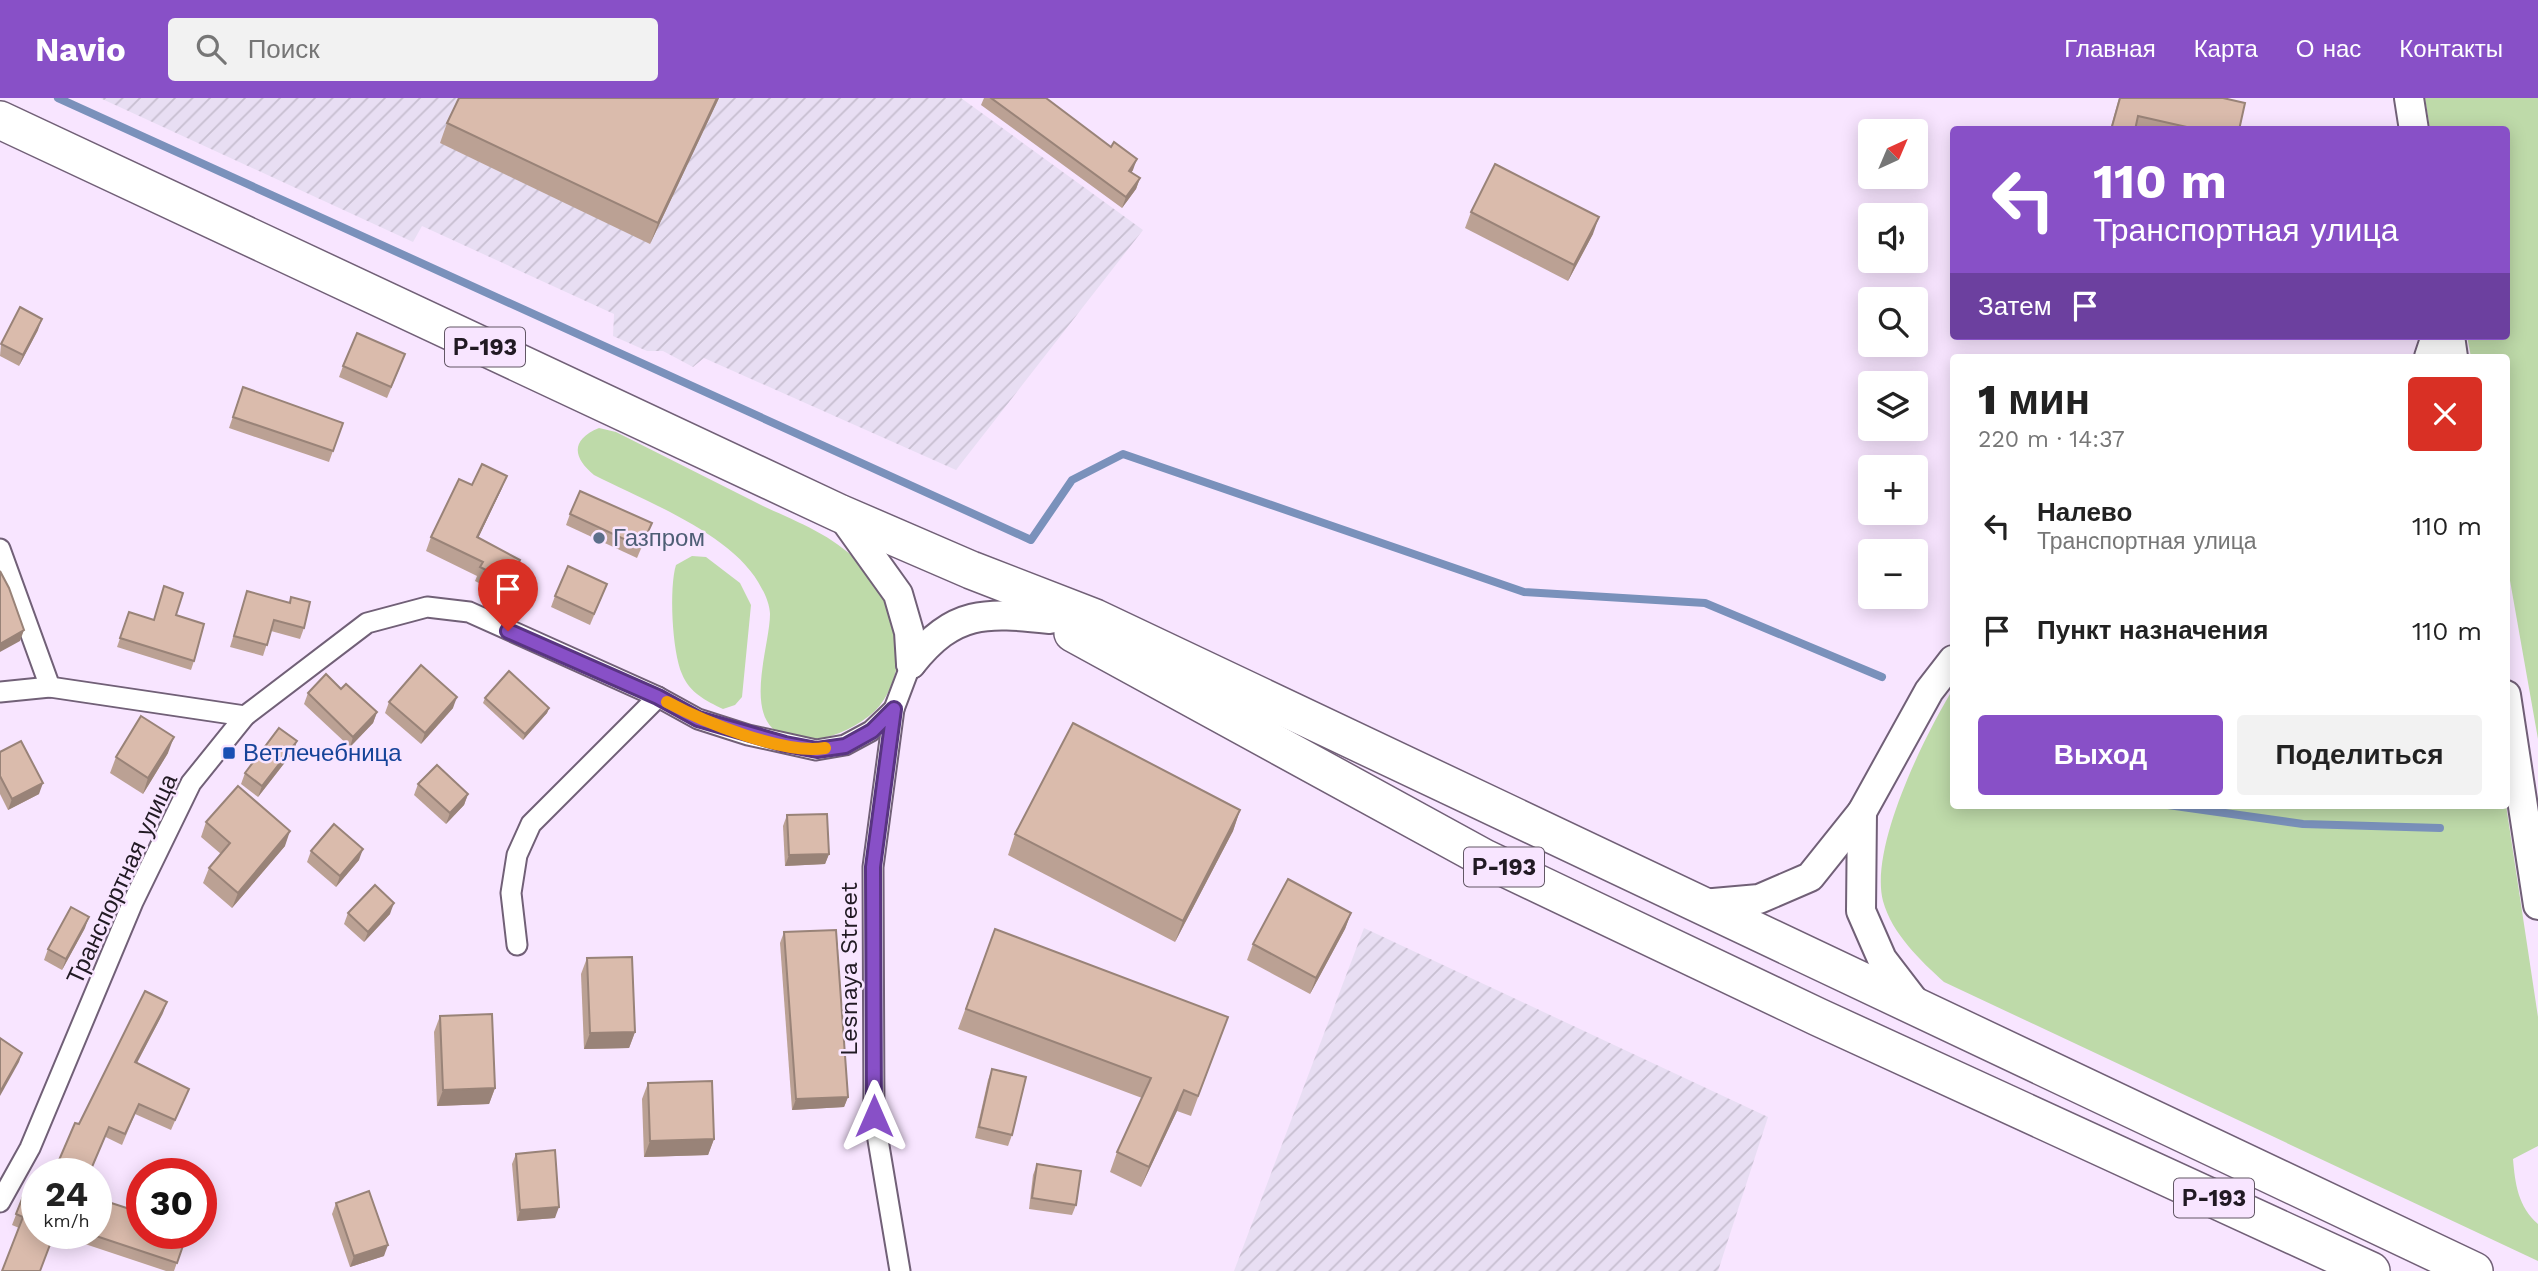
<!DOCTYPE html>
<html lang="ru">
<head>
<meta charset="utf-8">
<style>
	body { margin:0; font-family:"Work Sans",sans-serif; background:#f2f2f2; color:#222; height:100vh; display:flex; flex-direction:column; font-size:26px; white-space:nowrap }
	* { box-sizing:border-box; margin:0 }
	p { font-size:23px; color:#767676 }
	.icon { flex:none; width:38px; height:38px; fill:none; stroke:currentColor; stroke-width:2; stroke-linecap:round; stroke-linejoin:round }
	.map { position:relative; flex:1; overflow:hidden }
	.drawer { position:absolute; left:1950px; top:256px; width:560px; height:455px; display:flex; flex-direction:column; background:#fff; border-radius:7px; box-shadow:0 4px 18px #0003 }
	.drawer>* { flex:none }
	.top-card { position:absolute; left:1950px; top:28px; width:560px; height:214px; border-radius:7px; box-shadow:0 4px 18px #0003; background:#8850c7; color:#fff; overflow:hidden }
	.needle { width:46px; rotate:44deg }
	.controls { position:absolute; left:1858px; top:21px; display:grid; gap:14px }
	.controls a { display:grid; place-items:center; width:70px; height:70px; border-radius:7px; background:#fff; box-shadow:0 4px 18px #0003; font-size:35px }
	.speed { position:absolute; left:21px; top:1060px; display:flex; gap:14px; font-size:35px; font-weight:700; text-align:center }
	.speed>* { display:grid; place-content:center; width:91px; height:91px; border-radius:50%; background:#fff; box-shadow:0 4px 18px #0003; line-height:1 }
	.speed small { font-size:18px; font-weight:400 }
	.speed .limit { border:10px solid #d22; background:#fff; color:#111 }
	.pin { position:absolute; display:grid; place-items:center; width:60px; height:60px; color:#fff; margin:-72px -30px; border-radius:50% 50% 50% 0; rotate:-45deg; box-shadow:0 0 7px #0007 }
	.pin .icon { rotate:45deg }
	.me { position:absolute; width:77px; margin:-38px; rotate:0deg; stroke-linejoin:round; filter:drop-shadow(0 0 5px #0008) }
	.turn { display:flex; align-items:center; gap:24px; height:147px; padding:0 28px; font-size:32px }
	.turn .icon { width:91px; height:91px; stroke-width:2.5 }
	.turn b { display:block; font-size:49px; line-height:60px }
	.then { display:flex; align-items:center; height:66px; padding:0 28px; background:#0003; gap:14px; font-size:26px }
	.round { display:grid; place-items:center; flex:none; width:74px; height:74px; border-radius:7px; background:#f2f2f2 }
	.headline { display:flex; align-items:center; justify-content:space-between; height:119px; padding:0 28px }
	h1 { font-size:42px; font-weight:800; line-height:52px }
	.primary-button { display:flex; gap:14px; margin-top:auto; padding:14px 28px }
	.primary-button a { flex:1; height:80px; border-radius:7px; background:#8850c7; color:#fff; font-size:28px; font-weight:800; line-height:80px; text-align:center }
	.primary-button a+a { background:#f2f2f2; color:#222 }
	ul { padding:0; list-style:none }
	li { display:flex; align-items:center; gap:21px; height:105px; padding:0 28px }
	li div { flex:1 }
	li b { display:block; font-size:26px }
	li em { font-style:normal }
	header { display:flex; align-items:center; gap:42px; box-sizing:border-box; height:98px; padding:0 35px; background:#8850c7; color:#fff }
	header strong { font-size:33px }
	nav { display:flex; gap:38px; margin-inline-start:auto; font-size:24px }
	.search { width:490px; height:63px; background:#f2f2f2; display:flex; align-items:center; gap:18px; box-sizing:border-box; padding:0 24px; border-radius:7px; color:#767676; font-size:26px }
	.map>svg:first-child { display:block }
</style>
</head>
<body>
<header>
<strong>Navio</strong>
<div class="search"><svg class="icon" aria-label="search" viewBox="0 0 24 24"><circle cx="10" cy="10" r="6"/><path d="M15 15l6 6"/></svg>Поиск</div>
<nav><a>Главная</a><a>Карта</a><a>О нас</a><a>Контакты</a></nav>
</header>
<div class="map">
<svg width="2538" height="1173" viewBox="0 0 2538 1173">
	<defs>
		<pattern id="industrial-furrows" width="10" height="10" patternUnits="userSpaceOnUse" patternTransform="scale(1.75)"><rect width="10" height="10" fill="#e8def3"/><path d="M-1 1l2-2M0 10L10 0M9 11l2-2" fill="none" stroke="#c7bed0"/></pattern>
	</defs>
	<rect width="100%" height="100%" fill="#f8e5ff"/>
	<g fill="url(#industrial-furrows)">
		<path d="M100,0h861l182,132 -187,240 -252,-112 -11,9 -30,-16h-16l-34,-15 1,-22 -192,-88 -9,16z"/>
		<path d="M1364,830l404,189 -50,154h-484z"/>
	</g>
	<g fill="#bedaa9">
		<path d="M2425,0h113v641l-32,-181v-201h-35l-4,-21h39v-206l-76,-1z"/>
		<path d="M599,330l17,4c49,25 98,49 147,74 32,15 70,29 95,56 25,27 48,68 39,105 -5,19 -12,37 -28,49 -24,18 -55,30 -84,20 -44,-16 -15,-89 -15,-122 0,-7 -4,-19 -8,-25 -26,-54 -115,-87 -168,-114 -21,-17 -24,-35 5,-47z"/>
		<path d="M692,458l14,1 34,26 11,22 -9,92 -7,8 -12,4c-17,-8 -34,-17 -41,-35 -10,-23 -13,-87 -6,-109z"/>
		<path d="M1953,591v116h553l32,212v129l-25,13c2,24 5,48 25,65v37l-594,-279c-23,-21 -52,-48 -61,-81 -14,-54 42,-166 70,-212z"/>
	</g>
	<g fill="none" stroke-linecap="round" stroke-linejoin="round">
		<g stroke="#7a91bb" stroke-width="8">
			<path d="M58,0l973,442 41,-60 51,-26 401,138 181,11 177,74"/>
			<path d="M2168,707l135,19 137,4"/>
		</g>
		<defs>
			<g id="street">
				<path d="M0,451l50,138"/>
				<path d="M0,594l50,-5 195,29"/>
				<path d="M894,611l-21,158 1,249 26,155"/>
				<path d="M517,847l-6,-52 6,-38 14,-31 127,-127"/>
				<path d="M0,1104l30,-54 103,-246 58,-119 54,-67 122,-93 60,-16 42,5 189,85 40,22 50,16 68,15 29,-5 26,-14 23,-22 17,-45"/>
			</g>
			<g id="secondary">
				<path d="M2409,0l5,32"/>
				<path d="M2450,238l3,21"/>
				<path d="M2429,259l7,-21"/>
				<path d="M840,415l58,81 11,38 2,32"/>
				<path d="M911,566c43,-54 74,-52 139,-45"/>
				<path d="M2506,597l32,210"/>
				<path d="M1862,714l-1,99 21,48 36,47"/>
				<path d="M1702,806l57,-5 51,-22 52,-65 67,-121 24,-31"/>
			</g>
			<g id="highway">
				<path d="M0,22l839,393 132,57 124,48 1379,653"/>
				<path d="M1073,535l411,225 334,159 553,254"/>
			</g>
		</defs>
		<use href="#street" stroke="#716077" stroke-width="23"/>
		<use href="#secondary" stroke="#716077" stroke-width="32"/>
		<use href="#highway" stroke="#716077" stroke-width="40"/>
		<use href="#street" stroke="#fff" stroke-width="19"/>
		<use href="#secondary" stroke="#fff" stroke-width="28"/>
		<use href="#highway" stroke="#fff" stroke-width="37"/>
	</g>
	<g fill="#bba194">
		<path d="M459,0h260l-69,146 -210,-101 7,-20z"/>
		<path d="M984,0h62l87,72 -2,3 9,5 -4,11 -14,19 -141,-103z"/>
		<path d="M2119,0h104l16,32h-93l-11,-3v3h-25z"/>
		<path d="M1471,114l122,22 -25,47 -103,-53z"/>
		<path d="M38,232l-19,36 -19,-10 1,-12z"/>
		<path d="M401,267l-14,33 -48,-21 4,-11z"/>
		<path d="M243,289l100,36 -14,39 -100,-34z"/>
		<path d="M507,378l-6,14 -23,48 37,36 -8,16 -4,-2 -3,6 -25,-13 2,-5 -51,-25 5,-14 41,-52z"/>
		<path d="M570,416l82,9 -15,35 -71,-33z"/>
		<path d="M247,493l42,12 2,-6 13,31 -4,11 -29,-8 -8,25 -33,-9z"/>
		<path d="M603,496l-13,31 -39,-18 4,-11z"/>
		<path d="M129,514l24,8 23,-5 18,46 -3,9 -74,-23z"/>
		<path d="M341,591l36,23 -4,11 -23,24 -46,-43 4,-11z"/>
		<path d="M485,600l64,10 -2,5 -24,27 -40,-37z"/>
		<path d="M389,604l64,6 -32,36 -36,-31z"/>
		<path d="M297,643l-4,11 -35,45 -17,-13 4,-11z"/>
		<path d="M0,654l39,42 -31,16 -8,-16z"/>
		<path d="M168,655l-25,41 -33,-21 6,-16z"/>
		<path d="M418,686l50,10 -4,11 -18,19 -32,-29z"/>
		<path d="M1240,712l-7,21 -58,111 -167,-87 7,-21z"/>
		<path d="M787,717l42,39 -4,10 -40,2 -2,-40z"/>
		<path d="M206,724l79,24 -53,62 -29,-25 6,-15 12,-14 -20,-17z"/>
		<path d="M311,753l48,9 -23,27 -29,-25z"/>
		<path d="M348,815l42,1 -26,28 -20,-18z"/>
		<path d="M1351,815l-6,16 -35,65 -63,-34 6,-16z"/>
		<path d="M85,830l-23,42 -18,-10 4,-11z"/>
		<path d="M995,831l233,88 -37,99 -14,-5 -36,76 -31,-15 7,-20 25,-54 -184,-69z"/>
		<path d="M784,834l64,165 -4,10 -52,3 -12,-167z"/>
		<path d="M587,860l48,74 -6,16 -45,1 -3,-75z"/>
		<path d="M163,915l-26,50 52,26 -18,41 -36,-16 -13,31 -43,-21z"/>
		<path d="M440,918l55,72 -6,16 -52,2 -3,-74z"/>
		<path d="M992,971l20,66 -4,11 -33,-8 13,-58z"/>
		<path d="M648,985l66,56 -6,16 -64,2 -2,-58z"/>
		<path d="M516,1056l39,64 -38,3 -5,-57z"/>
		<path d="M1037,1066l39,41 -4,10 -43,-6 4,-34z"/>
		<path d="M26,1091l11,45h150l-13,37h-8l-93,-31 -4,9 -57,-24z"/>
		<path d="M336,1105l48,53 -34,11 -18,-53z"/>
	</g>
	<g fill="#998378">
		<path d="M717,0h2l-69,146 8,-21z"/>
		<path d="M1137,61l-4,11 -8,12 4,-11z"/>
		<path d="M1140,80l-4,11 -14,19 4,-11z"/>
		<path d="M1599,119l-6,17 -25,47 6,-16z"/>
		<path d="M42,221l-4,11 -19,36 4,-11z"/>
		<path d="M507,378l-6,14 -29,61 5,-14z"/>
		<path d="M520,462l-5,14 -8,16 5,-14z"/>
		<path d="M24,532l-4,11 -20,11v-8z"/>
		<path d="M457,599l-4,11 -32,36 4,-11z"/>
		<path d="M549,610l-2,5 -24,27 2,-6z"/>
		<path d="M377,614l-4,11 -23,24 3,-10z"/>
		<path d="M174,639l-6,16 -25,41 5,-16z"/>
		<path d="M297,643l-4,11 -35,45 4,-11z"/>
		<path d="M43,685l-4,11 -31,16 4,-11z"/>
		<path d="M468,696l-4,11 -18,19 4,-11z"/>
		<path d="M1240,712l-7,21 -58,111 8,-21z"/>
		<path d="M290,733l-5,15 -53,62 6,-15z"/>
		<path d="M363,751l-4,11 -23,27 4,-11z"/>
		<path d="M829,756l-4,10 -40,2 4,-11z"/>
		<path d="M394,805l-4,11 -26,28 4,-10z"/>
		<path d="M1351,815l-6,16 -35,65 6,-16z"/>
		<path d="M89,819l-4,11 -23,42 4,-11z"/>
		<path d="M167,904l-4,11 -31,59 3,-10z"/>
		<path d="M635,934l-6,16 -45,1 6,-16z"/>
		<path d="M22,955l-3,9 -19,34v-4z"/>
		<path d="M495,990l-6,16 -52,2 6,-16z"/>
		<path d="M1184,992l-7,21 -36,76 8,-20z"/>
		<path d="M848,999l-4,10 -52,3 4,-11z"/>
		<path d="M714,1041l-6,16 -64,2 6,-16z"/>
		<path d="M559,1109l-4,11 -38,3 3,-11z"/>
		<path d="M388,1147l-4,11 -34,11 4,-11z"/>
	</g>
	<g fill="#dabbac" stroke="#998378" stroke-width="2">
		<path d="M459,0h258l-59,125 -211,-100z"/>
		<path d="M991,0h55l65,49 3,-5 23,17 -8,12 11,7 -14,19z"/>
		<path d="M2120,0h103l22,5 -6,27h-39l-62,-14 -3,14h-24z"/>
		<path d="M1495,66l104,53 -25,48 -103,-53z"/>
		<path d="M20,209l22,12 -19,36 -22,-11z"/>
		<path d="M357,235l48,21 -14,33 -48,-21z"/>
		<path d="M243,289l100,36 -10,28 -100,-34z"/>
		<path d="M482,366l25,12 -30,61 43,23 -8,16 -3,-2 -3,6 -26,-13 3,-5 -52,-25 28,-58 13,6z"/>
		<path d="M580,393l72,32 -11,24 -71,-33z"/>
		<path d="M568,468l39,18 -13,30 -39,-18z"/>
		<path d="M0,473l9,17 15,42 -24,14z"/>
		<path d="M164,488l19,7 -7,22 28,9 -10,37 -74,-23 9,-26 25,8z"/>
		<path d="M247,493l43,12 1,-6 19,5 -6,26 -30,-8 -7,25 -33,-9z"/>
		<path d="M421,567l36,32 -32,36 -36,-31z"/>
		<path d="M509,573l40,37 -24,26 -40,-36z"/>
		<path d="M326,576l15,15 5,-5 31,28 -24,25 -45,-44z"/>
		<path d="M141,618l33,21 -26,41 -32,-21z"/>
		<path d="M1073,625l167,87 -57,111 -168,-87z"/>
		<path d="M279,630l18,13 -35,45 -17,-13z"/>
		<path d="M21,643l22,42 -31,16 -12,-23v-24z"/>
		<path d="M437,667l31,29 -18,19 -32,-29z"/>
		<path d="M238,688l52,45 -52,62 -29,-25 21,-25 -24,-21z"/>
		<path d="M827,716l2,40 -40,1 -2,-40z"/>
		<path d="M334,726l29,25 -23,27 -29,-25z"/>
		<path d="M1288,781l63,34 -35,65 -63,-34z"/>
		<path d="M375,787l19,18 -26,29 -20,-19z"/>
		<path d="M71,809l18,10 -23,42 -18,-10z"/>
		<path d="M995,831l233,88 -30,79 -14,-6 -35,77 -32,-15 34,-74 -185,-69z"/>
		<path d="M836,832l12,167 -52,2 -12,-167z"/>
		<path d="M632,859l3,75 -45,1 -3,-75z"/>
		<path d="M145,893l22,11 -32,60 54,27 -14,31 -36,-16 -14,30 -16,-7 -20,47h-36l22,-51 4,1z"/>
		<path d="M492,916l3,74 -52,2 -3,-74z"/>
		<path d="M0,940l22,15 -22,39z"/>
		<path d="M992,971l34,8 -14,58 -33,-8z"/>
		<path d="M712,983l2,58 -64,2 -2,-58z"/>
		<path d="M555,1052l4,57 -39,3 -4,-56z"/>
		<path d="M1037,1066l44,7 -5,34 -44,-7z"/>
		<path d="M26,1091l11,4v41h17l-14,37h-38l21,-54 -7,-3z"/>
		<path d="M369,1093l19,54 -34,11 -18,-53z"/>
		<path d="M96,1100l46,15v21h45l-10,29 -87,-29h6z"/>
		<path d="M61,1136h14l-2,5z"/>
	</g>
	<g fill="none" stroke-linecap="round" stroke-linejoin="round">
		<defs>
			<path id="route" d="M508,533l150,66 40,22 87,25 32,6 28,-4 27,-15 22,-22 -21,158 1,249"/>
		</defs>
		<use href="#route" stroke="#583481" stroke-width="18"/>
		<use href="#route" stroke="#8850c7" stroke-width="12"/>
		<path stroke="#f59e0b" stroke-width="12" d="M667,604c37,20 117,53 158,46"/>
	</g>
	<circle fill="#5c6f8a" stroke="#f8e5ff" stroke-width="2.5" cx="599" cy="440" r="7"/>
	<rect fill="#1a4fb4" stroke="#f8e5ff" stroke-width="2.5" x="222" y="648" width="14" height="14" rx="3.5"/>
	<g text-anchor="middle" stroke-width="5" stroke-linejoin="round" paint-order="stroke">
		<g fill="#f8e5ff" stroke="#625765" stroke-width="2">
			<rect x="445" y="229.5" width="80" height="39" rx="5"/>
			<rect x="1464" y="749.5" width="80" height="39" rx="5"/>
			<rect x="2174" y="1080.5" width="80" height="39" rx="5"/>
		</g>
		<g font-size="23" font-weight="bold" fill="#211a23">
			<text x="485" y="257">Р-193</text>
			<text x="1504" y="777">Р-193</text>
			<text x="2214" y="1108">Р-193</text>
		</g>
		<g font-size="24" fill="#4e5e75" stroke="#f8e5ff" text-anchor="start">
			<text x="613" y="448">Газпром</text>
		</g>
		<g font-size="24" fill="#164399" stroke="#f8e5ff" text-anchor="start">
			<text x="243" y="663">Ветлечебница</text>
		</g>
		<g font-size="24" fill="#211a23" stroke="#f8e5ff">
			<text transform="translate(122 781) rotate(-65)" y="8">Транспортная улица</text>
			<text transform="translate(849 871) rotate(-90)" y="8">Lesnaya Street</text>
		</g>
	</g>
</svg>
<div class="controls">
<a><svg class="needle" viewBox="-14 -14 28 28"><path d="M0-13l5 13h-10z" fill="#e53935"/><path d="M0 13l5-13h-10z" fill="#767676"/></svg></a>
<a><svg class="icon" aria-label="sound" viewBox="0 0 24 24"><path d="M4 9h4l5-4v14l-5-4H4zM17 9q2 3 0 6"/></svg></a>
<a><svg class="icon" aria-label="search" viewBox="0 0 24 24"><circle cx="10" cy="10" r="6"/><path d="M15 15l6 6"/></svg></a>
<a><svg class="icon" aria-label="layers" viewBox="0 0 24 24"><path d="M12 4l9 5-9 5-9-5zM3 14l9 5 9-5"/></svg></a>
<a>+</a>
<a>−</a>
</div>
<div class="speed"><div>24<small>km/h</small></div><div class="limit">30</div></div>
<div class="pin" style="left:508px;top:533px;background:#d93025"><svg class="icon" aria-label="arrive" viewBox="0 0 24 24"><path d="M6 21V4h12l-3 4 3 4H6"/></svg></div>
<svg class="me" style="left:874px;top:1018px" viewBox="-20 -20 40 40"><path d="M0-17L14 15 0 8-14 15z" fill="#8850c7" stroke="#fff" stroke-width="4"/></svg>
<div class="top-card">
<div class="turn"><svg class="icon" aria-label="left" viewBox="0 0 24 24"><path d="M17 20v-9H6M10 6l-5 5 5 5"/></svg><div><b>110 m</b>Транспортная улица</div></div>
<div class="then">Затем<svg class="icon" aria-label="arrive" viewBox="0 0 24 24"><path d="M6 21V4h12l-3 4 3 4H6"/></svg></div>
</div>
<section class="drawer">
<div class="headline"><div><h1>1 мин</h1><p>220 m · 14:37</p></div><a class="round" style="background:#d93025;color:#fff"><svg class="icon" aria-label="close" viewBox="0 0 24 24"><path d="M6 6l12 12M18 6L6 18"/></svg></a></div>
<ul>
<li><svg class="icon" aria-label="left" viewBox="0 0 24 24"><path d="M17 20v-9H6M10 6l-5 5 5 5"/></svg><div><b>Налево</b><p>Транспортная улица</p></div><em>110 m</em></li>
<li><svg class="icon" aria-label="arrive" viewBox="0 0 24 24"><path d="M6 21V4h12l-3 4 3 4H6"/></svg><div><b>Пункт назначения</b></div><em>110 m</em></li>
</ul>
<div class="primary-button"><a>Выход</a><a>Поделиться</a></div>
</section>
</div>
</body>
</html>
